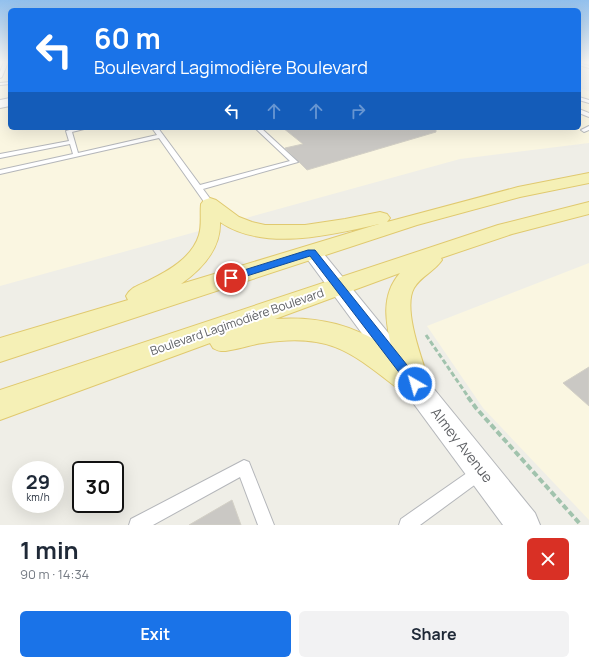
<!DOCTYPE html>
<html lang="en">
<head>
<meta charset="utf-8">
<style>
	body { margin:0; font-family:Manrope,sans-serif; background:#f2f2f3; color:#1f2937; height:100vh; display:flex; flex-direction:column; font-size:15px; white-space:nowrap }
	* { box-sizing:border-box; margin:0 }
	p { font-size:13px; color:#747a83 }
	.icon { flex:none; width:22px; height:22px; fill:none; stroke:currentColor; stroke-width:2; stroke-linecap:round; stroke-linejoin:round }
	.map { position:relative; height:525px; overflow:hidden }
	.side { display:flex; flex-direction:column; background:#fff; flex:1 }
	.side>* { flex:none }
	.top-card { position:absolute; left:8px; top:8px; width:573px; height:122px; border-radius:6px; box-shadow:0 4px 16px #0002; background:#1a73e8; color:#fff; overflow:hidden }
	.speed { position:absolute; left:12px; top:461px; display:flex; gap:8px; font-size:20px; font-weight:700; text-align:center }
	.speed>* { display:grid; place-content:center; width:52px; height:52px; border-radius:50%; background:#fff; box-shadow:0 4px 16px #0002; line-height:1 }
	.speed small { font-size:10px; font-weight:400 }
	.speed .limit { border:2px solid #111; border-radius:6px; background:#fff; color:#111 }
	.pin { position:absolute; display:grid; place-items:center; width:34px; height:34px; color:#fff; margin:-17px; border:2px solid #fff; border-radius:50%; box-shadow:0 1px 4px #0007 }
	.me { position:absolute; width:44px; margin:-22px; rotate:322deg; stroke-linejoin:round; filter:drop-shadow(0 0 3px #0008) }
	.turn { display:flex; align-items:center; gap:14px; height:84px; padding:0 20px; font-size:18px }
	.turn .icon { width:52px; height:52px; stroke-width:2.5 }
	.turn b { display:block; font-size:28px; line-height:34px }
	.lanes { display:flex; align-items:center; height:38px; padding:0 20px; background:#0003; justify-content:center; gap:20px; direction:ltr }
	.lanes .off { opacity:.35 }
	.round { display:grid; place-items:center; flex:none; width:42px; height:42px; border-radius:6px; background:#f2f2f3 }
	.headline { display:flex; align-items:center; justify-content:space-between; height:68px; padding:0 20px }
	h1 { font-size:24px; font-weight:700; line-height:30px }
	.action { display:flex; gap:8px; margin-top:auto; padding:8px 20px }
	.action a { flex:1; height:46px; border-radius:6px; background:#1a73e8; color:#fff; font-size:16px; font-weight:700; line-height:46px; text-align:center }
	.action a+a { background:#f2f2f3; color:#1f2937 }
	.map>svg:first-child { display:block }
</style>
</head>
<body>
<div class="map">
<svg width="589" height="525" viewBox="0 0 589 525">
	<rect width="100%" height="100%" fill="#efeee7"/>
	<g fill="#faf6e1">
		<path d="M0,62h10v66h569v-40l10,3v52l-129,16 -460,127z"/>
		<path d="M589,263v257l-106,-112 -56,-82z"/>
	</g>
	<g fill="#cac8c4" stroke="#d3d0c6">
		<path d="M283,128h153v4l-129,38 -22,-22 18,-4z"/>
		<path d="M589,367v39l-26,-23z"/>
		<path d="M232,500l9,25h-52z"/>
	</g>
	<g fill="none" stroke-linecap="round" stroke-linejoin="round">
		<defs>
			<g id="service">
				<path d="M4,62h4l-6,15 -2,1v-6z"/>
				<path d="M579,63l10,3v2l-10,-3z"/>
				<path d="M10,82v2l-10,1v-2z"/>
				<path d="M579,97l10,3v3l-10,-3z"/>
				<path d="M579,109l10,4v4l-10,-4z"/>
				<path d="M589,126v4l-5,2 -3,-2z"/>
				<path d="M76,128h12l-16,4 6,21 79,-18 -5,-7h6l42,57 90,-24 -35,-33h6l37,34 -95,27 11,15 -4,2h-3l-48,-68 -159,36v-4l73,-16 -3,-10 -70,14v-4l69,-13 -3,-10z"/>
				<path d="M244,460l5,2 25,63h-16l-18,-48 -87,48h-24l2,-6z"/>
				<path d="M479,466l5,2 2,5 -2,5 -64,47h-21l2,-6 73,-51z"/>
			</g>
			<path id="minor" d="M312,246l7,2 216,265 5,12h-37l-198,-269 -2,-4 2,-4z"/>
			<path id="tertiary" d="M10,98v8l-10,2v-8z"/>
			<g id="primary">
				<path d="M589,173v10l-69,14 -103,28 -417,137v-24l128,-38 -2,-4c5,-9 13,-11 22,-15 20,-10 44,-23 51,-46 3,-10 1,-21 2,-31l3,-4 6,-2 6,2 23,17 13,5 13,3h40l40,-6 35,-7 7,2 3,4 -3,4 131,-35zM220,222c44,30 111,13 159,2l-198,60c21,-15 40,-35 39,-62z"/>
				<path d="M589,202v12l-77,20 -71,24 1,2c-7,11 -21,16 -28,28 -12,21 9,74 16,96l-5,10 -10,4 -10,-4c-52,-40 -72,-62 -142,-51 -10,1 -34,9 -42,8 -3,0 -6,-2 -8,-3l-3,-5 -210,77v-30l498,-165zM400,273c-20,23 -14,50 -8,77 -38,-25 -72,-34 -117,-31z"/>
			</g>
		</defs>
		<use href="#service" stroke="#b4b6ba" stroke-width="2"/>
		<use href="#minor" stroke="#b4b6ba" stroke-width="2"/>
		<use href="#tertiary" stroke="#b4b6ba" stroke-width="2"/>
		<use href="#primary" stroke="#e0c96f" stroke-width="2"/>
		<path stroke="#a1c3ad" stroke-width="3" stroke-dasharray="5 2.5" stroke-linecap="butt" d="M426,335l43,63"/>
		<path stroke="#a1c3ad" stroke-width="4" stroke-dasharray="6 3" stroke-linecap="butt" d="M468,397l8,11 105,117"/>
		<use href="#service" fill="#fff" fill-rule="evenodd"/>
		<use href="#minor" fill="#fff" fill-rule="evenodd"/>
		<use href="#tertiary" fill="#fff" fill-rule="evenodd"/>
		<use href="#primary" fill="#f5f0b6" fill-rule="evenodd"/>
	</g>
	<linearGradient id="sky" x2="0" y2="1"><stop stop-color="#92c0ed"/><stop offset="0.46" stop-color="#f8f7f4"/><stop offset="1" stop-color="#f8f7f4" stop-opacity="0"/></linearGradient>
	<rect width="589" height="135" fill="url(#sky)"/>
	<path fill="#1a73e8" stroke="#114b97" d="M308,250h7l104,130 2,4 -2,4 -4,2 -4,-2 -101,-132 -79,25 -5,-3 2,-3z"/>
	<g text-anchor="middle" stroke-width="4" stroke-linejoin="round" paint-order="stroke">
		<g font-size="12" fill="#5f6165" stroke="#fff">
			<text transform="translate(237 322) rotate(-19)" y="4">Boulevard Lagimodière Boulevard</text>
		</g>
		<g font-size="14" fill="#5f6165" stroke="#fff">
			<text transform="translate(462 445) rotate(52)" y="5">Almey Avenue</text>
		</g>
	</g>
</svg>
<div class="speed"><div>29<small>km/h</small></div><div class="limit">30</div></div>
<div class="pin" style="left:231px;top:278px;background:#d93025"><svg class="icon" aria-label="arrive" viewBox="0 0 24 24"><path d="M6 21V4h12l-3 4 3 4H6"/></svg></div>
<svg class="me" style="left:415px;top:384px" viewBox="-20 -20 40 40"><circle r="17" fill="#1a73e8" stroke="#fff" stroke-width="3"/><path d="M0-11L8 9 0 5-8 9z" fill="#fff"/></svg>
<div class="top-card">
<div class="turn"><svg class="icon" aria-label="left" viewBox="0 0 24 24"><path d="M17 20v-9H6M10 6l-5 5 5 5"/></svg><div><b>60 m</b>Boulevard Lagimodière Boulevard</div></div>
<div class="lanes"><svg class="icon" aria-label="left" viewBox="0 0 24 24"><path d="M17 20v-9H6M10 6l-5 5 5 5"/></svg><svg class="icon off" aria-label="ahead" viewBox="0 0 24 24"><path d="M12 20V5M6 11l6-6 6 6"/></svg><svg class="icon off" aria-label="ahead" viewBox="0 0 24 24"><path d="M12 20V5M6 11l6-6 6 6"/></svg><svg class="icon off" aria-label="right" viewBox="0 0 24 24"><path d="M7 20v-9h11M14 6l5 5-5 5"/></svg></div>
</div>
</div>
<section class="side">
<div class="headline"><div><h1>1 min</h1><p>90 m · 14:34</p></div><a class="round" style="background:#d93025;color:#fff"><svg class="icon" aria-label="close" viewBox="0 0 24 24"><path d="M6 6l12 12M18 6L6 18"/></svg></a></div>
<div class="action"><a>Exit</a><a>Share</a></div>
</section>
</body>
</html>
